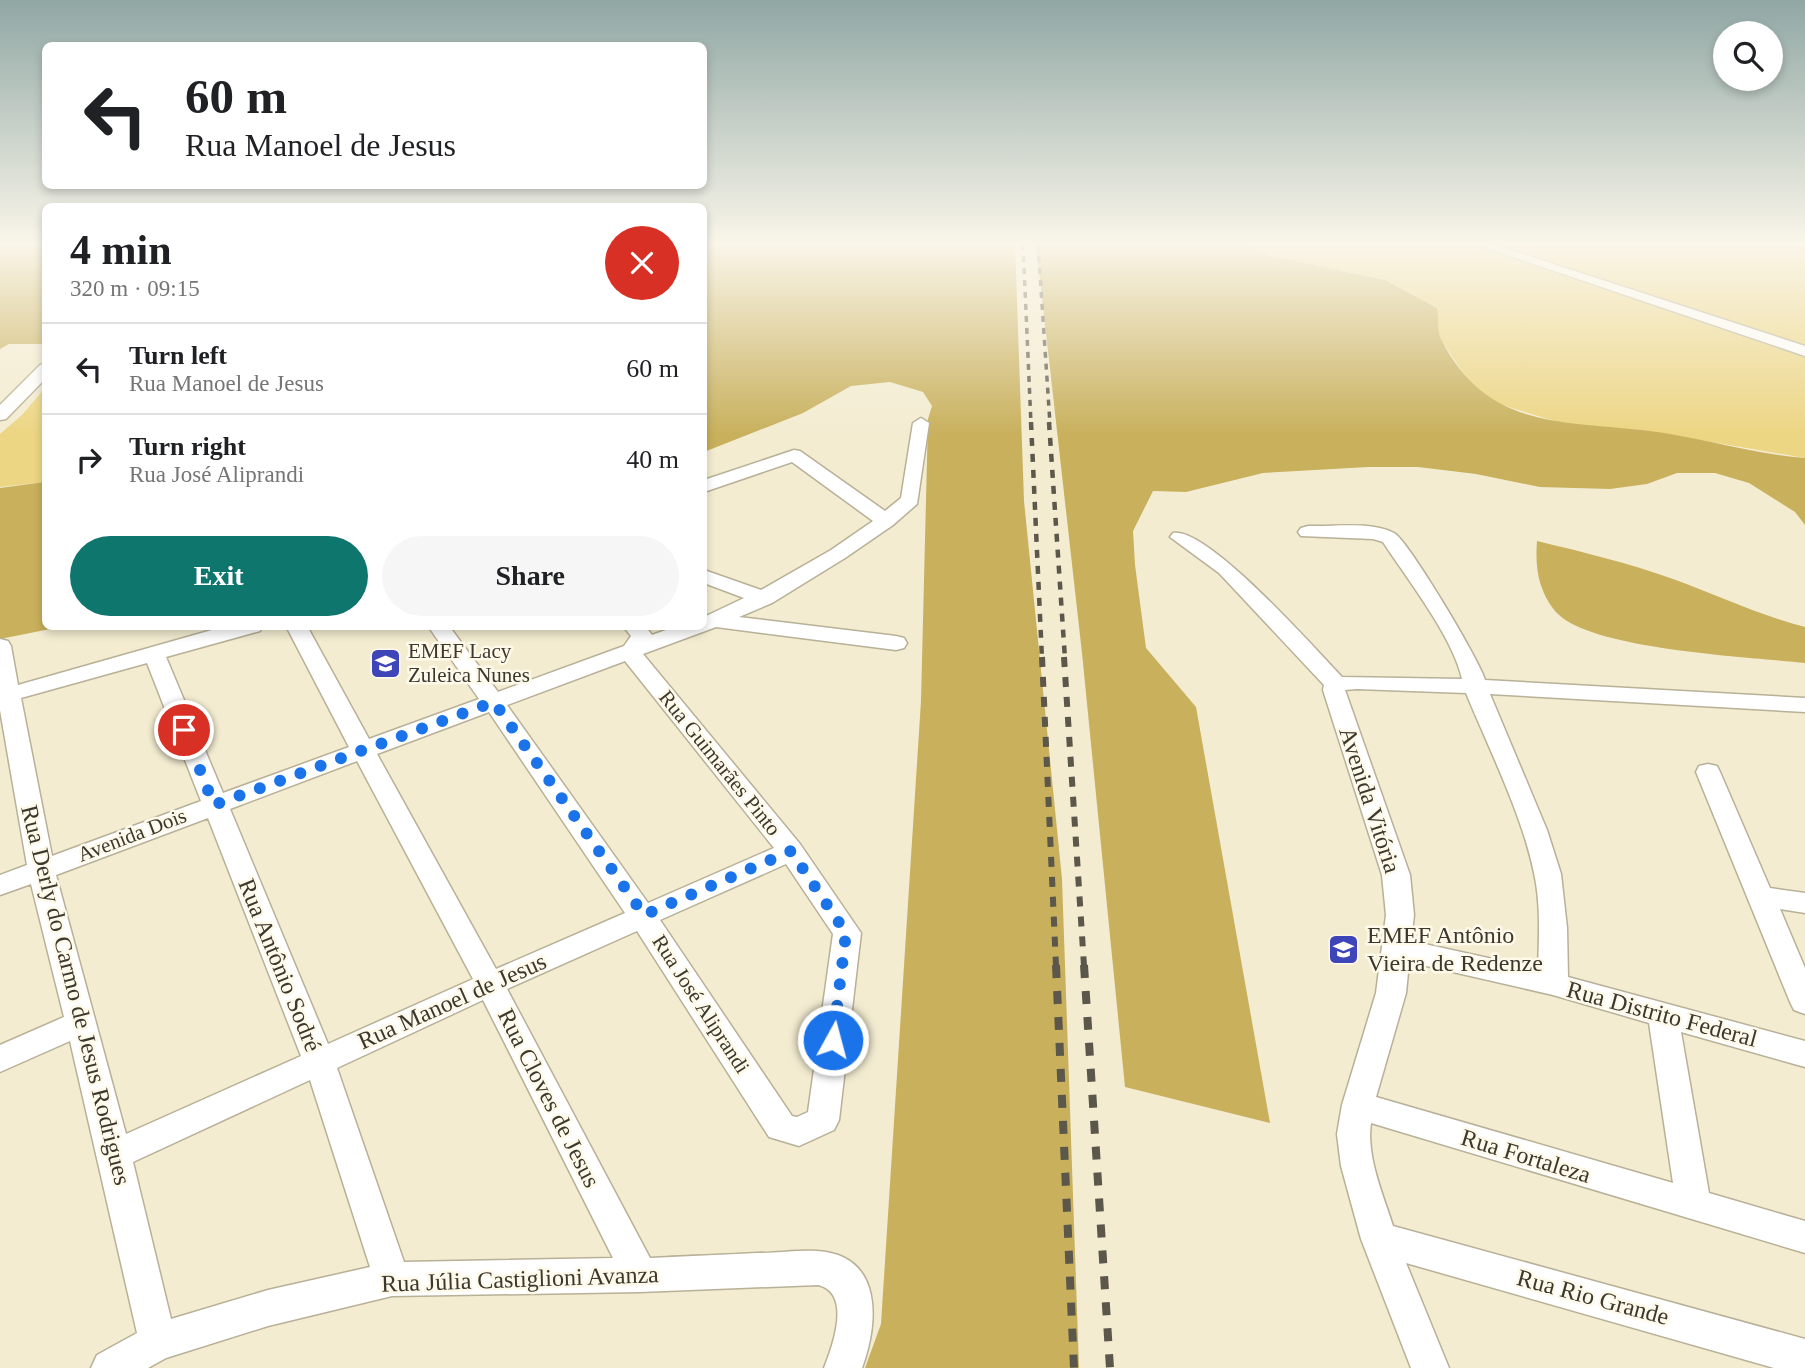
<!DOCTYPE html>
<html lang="en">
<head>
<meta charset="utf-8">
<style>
	body { margin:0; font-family:Georgia,serif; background:#f6f6f6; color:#202124; height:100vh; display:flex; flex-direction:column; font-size:26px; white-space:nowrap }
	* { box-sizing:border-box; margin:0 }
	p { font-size:23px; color:#757577 }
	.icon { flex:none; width:38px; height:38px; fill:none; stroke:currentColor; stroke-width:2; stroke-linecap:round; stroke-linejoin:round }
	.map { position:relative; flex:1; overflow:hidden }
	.drawer { position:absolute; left:42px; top:203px; width:665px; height:427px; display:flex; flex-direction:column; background:#fff; border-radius:10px; box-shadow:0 4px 10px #0003 }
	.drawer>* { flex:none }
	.hud { position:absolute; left:42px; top:42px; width:665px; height:147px; border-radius:10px; box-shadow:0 4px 10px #0003; background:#fff; color:#202124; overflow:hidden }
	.controls { position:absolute; left:1713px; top:21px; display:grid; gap:14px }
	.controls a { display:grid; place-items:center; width:70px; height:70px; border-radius:50%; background:#fff; box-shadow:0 4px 10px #0003; font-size:35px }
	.pin { position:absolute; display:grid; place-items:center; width:60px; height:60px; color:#fff; margin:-30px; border:4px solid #fff; border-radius:50%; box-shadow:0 2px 7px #0007 }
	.me { position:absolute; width:77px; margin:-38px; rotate:7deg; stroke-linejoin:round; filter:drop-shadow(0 0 5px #0008) }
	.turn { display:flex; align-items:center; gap:24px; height:147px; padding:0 28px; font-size:32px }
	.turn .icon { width:91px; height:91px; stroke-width:2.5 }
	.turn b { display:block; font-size:49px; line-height:60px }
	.round { display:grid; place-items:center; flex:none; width:74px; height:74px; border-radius:37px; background:#f6f6f6 }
	.overview { display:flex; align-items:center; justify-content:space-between; height:119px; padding:0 28px }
	h1 { font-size:42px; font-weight:600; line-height:52px }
	.action { display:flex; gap:14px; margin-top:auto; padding:14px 28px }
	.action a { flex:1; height:80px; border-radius:42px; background:#0f766e; color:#fff; font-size:28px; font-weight:600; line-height:80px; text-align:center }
	.action a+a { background:#f6f6f6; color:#202124 }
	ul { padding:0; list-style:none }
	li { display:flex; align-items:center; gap:21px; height:91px; padding:0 28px; border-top:2px solid #e0e0e0 }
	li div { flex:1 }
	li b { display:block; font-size:26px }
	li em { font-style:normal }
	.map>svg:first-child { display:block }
</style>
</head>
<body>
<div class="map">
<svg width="1805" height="1368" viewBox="0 0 1805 1368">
	<rect width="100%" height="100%" fill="#f3ecd1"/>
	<g fill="#ecd583">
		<path d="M1243,244h562v214l-163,-28 -78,-6 -68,-21 -24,-17 -33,-49 -2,-29 -52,-28 -114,-24z"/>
		<path d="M45,388v94l-45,5v-53l22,-19z"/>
	</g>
	<g fill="#c8b05c">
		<path d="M0,244h45l-1,100h-35l-9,5z"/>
		<path d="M704,244h311l9,257 38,378 17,489h-214l16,-44 40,-623 7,-282 4,-13 -9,-14 -33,-10 -39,4 -48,27 -99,39z"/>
		<path d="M1036,244h207l28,12 114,24 52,28c2,10 0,23 4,31 44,88 116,82 201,91 55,6 108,24 163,28v67l-10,-13 -46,-29 -34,-10h-38l-30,11 -37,5 -70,-2 -64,-13 -58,-7h-50l-105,6 -77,19 -33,-1 -20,40 2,34 11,83 50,59 74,416 -145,-36 -43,-434z"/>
		<path d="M45,482l1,144 14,1 -60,12v-151z"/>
		<path d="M1537,541c46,11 91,22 136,38 44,16 86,36 132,48v36c-53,-6 -218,-13 -250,-52 -17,-21 -20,-44 -18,-70z"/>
	</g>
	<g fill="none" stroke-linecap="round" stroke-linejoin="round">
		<defs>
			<g id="minor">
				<path d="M1475,244h17l313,102v10z"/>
				<path d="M46,363v15l-40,41 -6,1v-15l40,-40z"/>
				<path d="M921,418l8,5 -12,81 -24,21 -48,33 -73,45 -33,14 157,19 8,2 3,5 -3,5 -8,2 -180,-23 -73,27 157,190 61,89 -22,187 -5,10 -35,16 -30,-9 -132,-206 -130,58 143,269c36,-2 72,-3 107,-5 20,0 40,-3 60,-2 66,4 62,71 45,117h-38c9,-23 28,-75 -6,-83l-178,7 -248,4 -124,30 -102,32 -18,10h-57l6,-13 40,-22 -67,-292 -70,31v-27l64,-28 -33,-133 -31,11v-20l27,-10 -27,-155v-71l8,2 3,5 7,39 208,-59h36l-2,5 -94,26 57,136 126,-46 -63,-121h21l62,113 110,-40 -51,-73h21l49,66 126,-46 7,-10 -8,-10h22l7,9 25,-9h27v-9l40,-19 -40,-15v-13l57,20 70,-40 42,-29 -81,-59 -88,30v-12l90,-30 6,1 85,60 16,-13 12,-75zM625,661l149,187 -126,55 -141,-198zM147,663l54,138 -149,55 -31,-158zM489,712l136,201 -129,56 -119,-215zM357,761l116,218 -145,65 -98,-235zM208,818l93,238 -175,78 -70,-259zM786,864l47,70 -25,178 -11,5 -5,-1 -132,-196zM483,1000l130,258 -209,4 -67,-194zM310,1080l60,187 -102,23 -97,29 -38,-157z"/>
				<path d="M1308,526c26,1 62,-5 86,7 13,6 86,128 91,147l320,18v14l-315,-18 57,136 14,44 6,54 1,49 237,64v26l-124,-35 28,161 96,28v32l-434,-130c-5,33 12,71 22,103l412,113v29h-31l-368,-105 43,105h-38l-50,-129 -20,-73 -4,-32 5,-29 34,-112 10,-78 -4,-40 -59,-185 1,-5 -105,-112 -49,-36 3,-4c33,-8 143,117 169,144l120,2c-9,-42 -55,-100 -79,-137l-10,-3 -72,-3 -3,-4 3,-4zM1357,689l109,4c23,56 56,121 68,180 7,31 5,65 4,96l-127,-28 3,-26 -4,-40 -65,-185zM1409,962l144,33 96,28 24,160 -297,-86 30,-104z"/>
				<path d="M1708,764l9,2 3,6 50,116 35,5v20l-25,-4 25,59v46l-11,-4 -4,-8 -94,-230 3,-6z"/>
			</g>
		</defs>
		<use href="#minor" stroke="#b8b097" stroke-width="3"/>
		<use href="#minor" fill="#fff" fill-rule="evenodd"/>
		<g stroke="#5b574a" stroke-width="3.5" stroke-dasharray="6 6" stroke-linecap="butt">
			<path d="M1023,244l8,180"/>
			<path d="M1038,244l12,180"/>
		</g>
		<g stroke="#5b574a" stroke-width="4.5" stroke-dasharray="8 8" stroke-linecap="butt">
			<path d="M1031,422l11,237"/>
			<path d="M1049,422l16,237"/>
		</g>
		<g stroke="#5b574a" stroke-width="6" stroke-dasharray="10 10" stroke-linecap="butt">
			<path d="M1042,657l14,309"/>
			<path d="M1064,657l20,309"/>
		</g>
		<g stroke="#5b574a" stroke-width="8" stroke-dasharray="13 13" stroke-linecap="butt">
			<path d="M1056,965l18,403"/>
			<path d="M1084,965l26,403"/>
		</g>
	</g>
	<linearGradient id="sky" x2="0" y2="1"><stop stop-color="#90a7a4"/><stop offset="0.56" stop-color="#faf6ea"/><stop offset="1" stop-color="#faf6ea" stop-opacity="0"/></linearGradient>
	<rect width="1805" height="435" fill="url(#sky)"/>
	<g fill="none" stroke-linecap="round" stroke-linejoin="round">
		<path stroke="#1a73e8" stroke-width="12" stroke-dasharray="0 21.6" d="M184,730l30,75 280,-103 150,213 147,-64 55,82 -13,107"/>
	</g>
	<defs>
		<symbol id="school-square" viewBox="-11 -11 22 22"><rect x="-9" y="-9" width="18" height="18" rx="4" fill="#3d45b9" stroke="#fef9e9"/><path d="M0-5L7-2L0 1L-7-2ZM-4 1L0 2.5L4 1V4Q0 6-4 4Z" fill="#fff"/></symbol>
	</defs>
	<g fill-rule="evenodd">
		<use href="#school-square" x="368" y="646" width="35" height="35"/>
		<use href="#school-square" x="1326" y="932" width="35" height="35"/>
	</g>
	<g text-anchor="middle" stroke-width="5" stroke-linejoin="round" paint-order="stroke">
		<g font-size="21" fill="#3b382e" stroke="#fef9e9" text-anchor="start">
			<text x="408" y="658">EMEF Lacy<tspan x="408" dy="24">Zuleica Nunes</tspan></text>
		</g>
		<g font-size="21" fill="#3b382e" stroke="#fef9e9">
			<text transform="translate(720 763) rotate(51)" y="7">Rua Guimarães Pinto</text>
			<text transform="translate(132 835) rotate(-21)" y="7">Avenida Dois</text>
			<text transform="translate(701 1004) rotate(57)" y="7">Rua José Aliprandi</text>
		</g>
		<g font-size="24" fill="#3b382e" stroke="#fef9e9">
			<text transform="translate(1370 800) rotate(72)" y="8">Avenida Vitória</text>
			<text transform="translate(280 965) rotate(68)" y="8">Rua Antônio Sodré</text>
			<text transform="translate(76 995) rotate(76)" y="8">Rua Derly do Carmo de Jesus Rodrigues</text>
			<text transform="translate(452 1001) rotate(-24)" y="8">Rua Manoel de Jesus</text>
			<text transform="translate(1662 1014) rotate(15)" y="8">Rua Distrito Federal</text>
			<text transform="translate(549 1098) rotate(63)" y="8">Rua Cloves de Jesus</text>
			<text transform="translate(1526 1156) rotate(17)" y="8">Rua Fortaleza</text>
			<text transform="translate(520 1279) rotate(-2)" y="8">Rua Júlia Castiglioni Avanza</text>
			<text transform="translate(1593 1297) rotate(15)" y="8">Rua Rio Grande</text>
		</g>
		<g font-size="24" fill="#3b382e" stroke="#fef9e9" text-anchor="start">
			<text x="1367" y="943">EMEF Antônio<tspan x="1367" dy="28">Vieira de Redenze</tspan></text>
		</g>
	</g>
</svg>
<div class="controls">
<a><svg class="icon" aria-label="search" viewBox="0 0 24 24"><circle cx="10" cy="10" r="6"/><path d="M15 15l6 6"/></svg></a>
</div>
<div class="pin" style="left:184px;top:730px;background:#d93025"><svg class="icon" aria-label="arrive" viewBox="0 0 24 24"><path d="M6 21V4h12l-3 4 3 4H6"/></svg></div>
<svg class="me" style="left:833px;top:1040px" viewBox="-20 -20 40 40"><circle r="17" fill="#1a73e8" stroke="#fff" stroke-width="3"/><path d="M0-11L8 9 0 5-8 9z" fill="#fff"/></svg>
<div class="hud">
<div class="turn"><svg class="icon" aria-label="left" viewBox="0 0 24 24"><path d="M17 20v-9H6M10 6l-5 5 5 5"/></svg><div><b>60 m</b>Rua Manoel de Jesus</div></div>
</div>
<section class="drawer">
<div class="overview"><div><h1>4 min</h1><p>320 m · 09:15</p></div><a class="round" style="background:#d93025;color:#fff"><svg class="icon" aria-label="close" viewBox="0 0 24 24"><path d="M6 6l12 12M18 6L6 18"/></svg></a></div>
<ul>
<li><svg class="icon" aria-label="left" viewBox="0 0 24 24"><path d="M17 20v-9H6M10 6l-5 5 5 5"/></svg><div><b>Turn left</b><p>Rua Manoel de Jesus</p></div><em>60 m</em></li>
<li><svg class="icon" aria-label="right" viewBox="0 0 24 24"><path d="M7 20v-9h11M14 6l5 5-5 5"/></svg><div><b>Turn right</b><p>Rua José Aliprandi</p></div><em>40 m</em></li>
</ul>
<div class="action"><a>Exit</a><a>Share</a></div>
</section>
</div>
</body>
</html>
